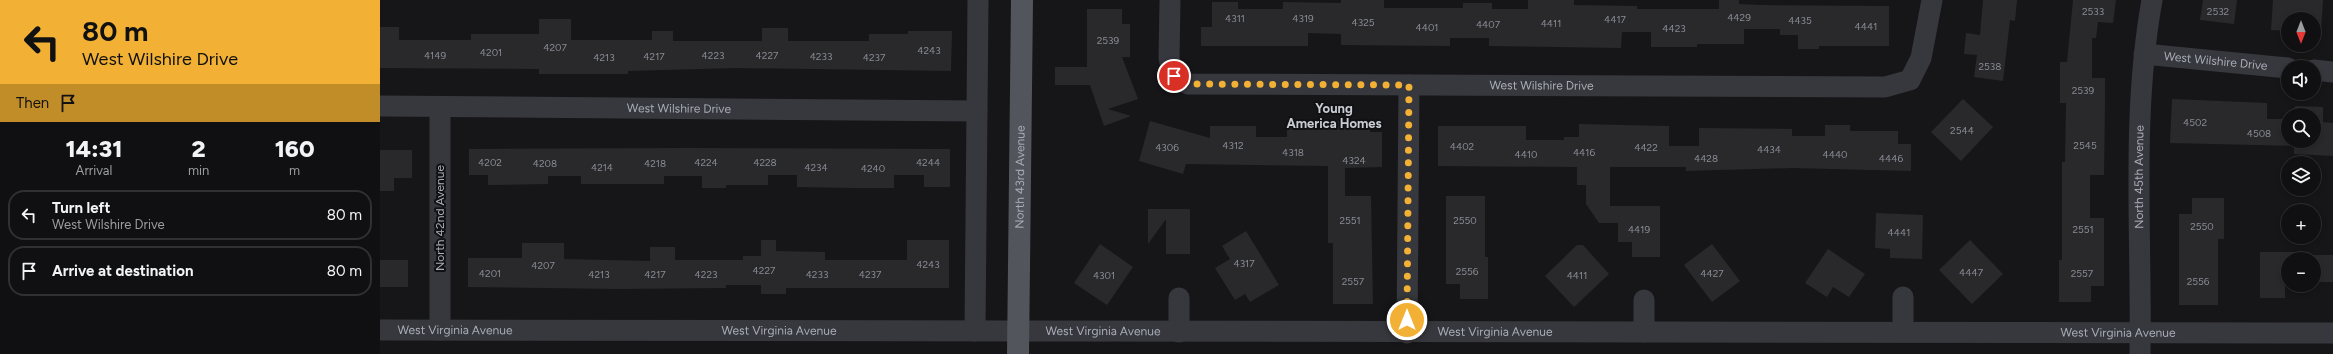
<!DOCTYPE html>
<html lang="en">
<head>
<meta charset="utf-8">
<style>
	body { margin:0; font-family:Figtree,sans-serif; background:#19191b; color:#f1f3f6; height:100vh; display:flex; flex-direction:column; font-size:15px; white-space:nowrap }
	* { box-sizing:border-box; margin:0 }
	p { font-size:13px; color:#9c9d9f }
	.icon { flex:none; width:22px; height:22px; fill:none; stroke:currentColor; stroke-width:2; stroke-linecap:round; stroke-linejoin:round }
	.map { position:relative; flex:1; overflow:hidden }
	.side { display:flex; flex-direction:column; background:#101012; width:380px }
	.side>* { flex:none }
	.guide { background:#f2b134; color:#111; overflow:hidden }
	.needle { width:26px; rotate:180deg }
	.fabs { position:absolute; left:1901px; top:12px; display:grid; gap:8px }
	.fabs a { display:grid; place-items:center; width:40px; height:40px; border-radius:50%; background:#101012; box-shadow:0 2px 6px #0003,0 0 0 1px #303032; font-size:20px }
	.pin { position:absolute; display:grid; place-items:center; width:34px; height:34px; color:#fff; margin:-17px; border:2px solid #fff; border-radius:50%; box-shadow:0 1px 4px #0007 }
	.me { position:absolute; width:44px; margin:-22px; rotate:0deg; stroke-linejoin:round; filter:drop-shadow(0 0 3px #0008) }
	.turn { display:flex; align-items:center; gap:14px; height:84px; padding:0 16px; font-size:18px }
	.turn .icon { width:52px; height:52px; stroke-width:2.5 }
	.turn b { display:block; font-size:28px; line-height:34px }
	.then { display:flex; align-items:center; height:38px; padding:0 16px; background:#0003; gap:8px; font-size:15px }
	.eta { display:flex; justify-content:space-evenly; align-items:center; height:68px; text-align:center }
	.eta b { font-size:24px; font-weight:800; line-height:28px }
	ul { padding:0; list-style:none }
	li { display:flex; align-items:center; gap:12px; height:50px; margin:0 8px 6px; padding:0 8px; border:2px solid #303032; border-radius:16px }
	li div { flex:1 }
	li b { display:block; font-size:15px }
	li em { font-style:normal }
	main { display:flex; flex:1; min-height:0 }
	.map>svg:first-child { display:block }
</style>
</head>
<body>
<main>
<section class="side">
<div class="guide">
<div class="turn"><svg class="icon" aria-label="left" viewBox="0 0 24 24"><path d="M17 20v-9H6M10 6l-5 5 5 5"/></svg><div><b>80 m</b>West Wilshire Drive</div></div>
<div class="then">Then<svg class="icon" aria-label="arrive" viewBox="0 0 24 24"><path d="M6 21V4h12l-3 4 3 4H6"/></svg></div>
</div>
<div class="eta">
<div><b>14:31</b><p>Arrival</p></div>
<div><b>2</b><p>min</p></div>
<div><b>160</b><p>m</p></div>
</div>
<ul>
<li><svg class="icon" aria-label="left" viewBox="0 0 24 24"><path d="M17 20v-9H6M10 6l-5 5 5 5"/></svg><div><b>Turn left</b><p>West Wilshire Drive</p></div><em>80 m</em></li>
<li><svg class="icon" aria-label="arrive" viewBox="0 0 24 24"><path d="M6 21V4h12l-3 4 3 4H6"/></svg><div><b>Arrive at destination</b></div><em>80 m</em></li>
</ul>
</section>
<div class="map">
<svg width="1953" height="354" viewBox="0 0 1953 354">
	<rect width="100%" height="100%" fill="#161618"/>
	<g fill="#29292c">
		<path d="M961,0h43v8h79v-5h29v6h36v-9h46v5l63,1v3h82v-9h20v4l21,1 129,1v40h-70v3h-21v-14h-18v-6h-36v15h-47v3h-46v-15h-29l-1,16 -132,-2v-8h-39v8l-109,-1v-11l-33,-1v13h-107v-19h11v-25h26v7h45v-7l58,1z"/>
		<path d="M1603,0h34l-2,21 -5,-1 -7,61 -29,-4 3,-22 -13,-1 2,-21 14,2z"/>
		<path d="M1693,0h43l-3,23 -15,-1 -2,16h-4v40h13v25l-1,72h-14v43h14v68h-13v16h-32v-42h3v-98h3l1,-59h-6v-41h7z"/>
		<path d="M1823,0h34l-3,24 -34,-4z"/>
		<path d="M1893,0h50l-2,32h-7v-13h-26v12l-17,-1z"/>
		<path d="M707,9h35v15h8v33h-8l16,42 -30,10 23,7 -27,10 -14,-41h-35v-18h32z"/>
		<path d="M159,19h32v21h81v-9h21v10h89v-13h26v13h81v-7h39v-3h44l-1,40 -214,-3 -109,3v3h-89v-5l-159,-1v-41h19v13h72v-6h68z"/>
		<path d="M1583,99l30,28 -32,34 -30,-29z"/>
		<path d="M1792,99l95,4v16h21v22h26v-26h-19v-9l28,1v15l10,1v33l-39,-2v-8l-124,-3z"/>
		<path d="M770,121l60,17v-12h46v11h31v-13h44v-3h26v7h13v4h12v35l-37,1v28h26l2,108h-40v-61h-5v-77l-142,-2 -3,10 -44,-13z"/>
		<path d="M1199,124l90,2v20h30v-18l93,1v7h33v-11h25v6h48v13h13v27l-119,-3 -106,3v-4h-76v39h50v51h-28v-15h-14v-19h-19l-13,-19v-19h-9v-18l-139,-1v-40h88v14h38v-3h15z"/>
		<path d="M307,148l263,1v38h-26v-12h-30v13h-42l-55,-1v-12h-29v10h-42v3h-24v-12h-38v8h-83v-8h-33v8l-60,1v-10h-19v-26z"/>
		<path d="M0,150h32v28h-18v13h-14z"/>
		<path d="M1066,196h39v61h3v42h-28v-15h-14z"/>
		<path d="M1812,198h32v41h-6v66h-39v-91h13z"/>
		<path d="M768,209h42v45h-24v-35l-18,25z"/>
		<path d="M1496,213l47,2 -1,44 -32,-1v-9l-15,-1z"/>
		<path d="M866,231l33,54 -29,17 -5,-8 -10,6 -20,-32 15,-9 -8,-13z"/>
		<path d="M381,240h15v11l49,1v8h82v-20h42v48h-163v6h-25v-9h-35v3l-108,1 -150,-2v-29h54v-15h42v16l86,2v-14h25v13h68v-4h18z"/>
		<path d="M1590,240l33,34 -31,30 -33,-34z"/>
		<path d="M720,244l33,23 -26,38 -33,-22z"/>
		<path d="M1332,244l28,37 -28,21 -28,-37z"/>
		<path d="M1197,245h6l26,29 -35,33 -29,-31z"/>
		<path d="M1448,249l37,25 -16,23 -16,-10 -6,10 -22,-14z"/>
		<path d="M1880,252h44v3h29v27h-19v-23h-26v25h-3v14h-25z"/>
		<rect x="0" y="260" width="28" height="27"/>
	</g>
	<g fill="none" stroke-linecap="round" stroke-linejoin="round">
		<g stroke="#37383d" stroke-width="21">
			<path id="s1" d="M790,0l-1,58 4,18 15,8 697,3 25,-7 11,-22 11,-58"/>
			<path id="s2" d="M1764,54l144,14"/>
			<path d="M1934,70l19,2"/>
			<path id="s3" d="M0,106l597,5"/>
			<path d="M60,107v223"/>
			<path d="M1523,297v35"/>
			<path d="M799,298v34"/>
			<path d="M1264,300v32"/>
			<path id="s4" d="M0,330l1953,3"/>
			<path d="M595,331l3,-331"/>
			<path d="M1027,333l2,-248"/>
			<path id="s5" d="M1760,354c2,-118 -9,-237 12,-354"/>
		</g>
		<path stroke="#53555c" stroke-width="22" id="s6" d="M638,354l4,-354"/>
	</g>
	<g fill="none" stroke-linecap="round" stroke-linejoin="round">
		<path stroke="#f2b134" stroke-width="7" stroke-dasharray="0 12.6" d="M794,76l14,8 221,1 -2,235"/>
	</g>
	<g text-anchor="middle" stroke-width="4" stroke-linejoin="round" paint-order="stroke">
		<g font-size="10" fill="#888b94">
			<text x="1713" y="15">2533</text>
			<text x="1838" y="15">2532</text>
			<text x="1359" y="21">4429</text>
			<text x="855" y="22">4311</text>
			<text x="923" y="22">4319</text>
			<text x="1235" y="23">4417</text>
			<text x="1420" y="24">4435</text>
			<text x="983" y="26">4325</text>
			<text x="1171" y="27">4411</text>
			<text x="1108" y="28">4407</text>
			<text x="1486" y="30">4441</text>
			<text x="1047" y="31">4401</text>
			<text x="1294" y="32">4423</text>
			<text x="728" y="44">2539</text>
			<text x="175" y="51">4207</text>
			<text x="549" y="54">4243</text>
			<text x="111" y="56">4201</text>
			<text x="55" y="59">4149</text>
			<text x="333" y="59">4223</text>
			<text x="387" y="59">4227</text>
			<text x="274" y="60">4217</text>
			<text x="441" y="60">4233</text>
			<text x="224" y="61">4213</text>
			<text x="494" y="61">4237</text>
			<text x="1610" y="70">2538</text>
			<text x="1703" y="94">2539</text>
			<text x="1815" y="126">4502</text>
			<text x="1582" y="134">2544</text>
			<text x="1879" y="137">4508</text>
			<text x="853" y="149">4312</text>
			<text x="1705" y="149">2545</text>
			<text x="1082" y="150">4402</text>
			<text x="787" y="151">4306</text>
			<text x="1266" y="151">4422</text>
			<text x="1389" y="153">4434</text>
			<text x="913" y="156">4318</text>
			<text x="1204" y="156">4416</text>
			<text x="1146" y="158">4410</text>
			<text x="1455" y="158">4440</text>
			<text x="1326" y="162">4428</text>
			<text x="1511" y="162">4446</text>
			<text x="974" y="164">4324</text>
			<text x="110" y="166">4202</text>
			<text x="326" y="166">4224</text>
			<text x="385" y="166">4228</text>
			<text x="548" y="166">4244</text>
			<text x="165" y="167">4208</text>
			<text x="275" y="167">4218</text>
			<text x="222" y="171">4214</text>
			<text x="436" y="171">4234</text>
			<text x="493" y="172">4240</text>
			<text x="970" y="224">2551</text>
			<text x="1085" y="224">2550</text>
			<text x="1822" y="230">2550</text>
			<text x="1259" y="233">4419</text>
			<text x="1703" y="233">2551</text>
			<text x="1519" y="236">4441</text>
			<text x="864" y="267">4317</text>
			<text x="548" y="268">4243</text>
			<text x="163" y="269">4207</text>
			<text x="384" y="274">4227</text>
			<text x="1087" y="275">2556</text>
			<text x="1591" y="276">4447</text>
			<text x="110" y="277">4201</text>
			<text x="1332" y="277">4427</text>
			<text x="1702" y="277">2557</text>
			<text x="219" y="278">4213</text>
			<text x="275" y="278">4217</text>
			<text x="326" y="278">4223</text>
			<text x="437" y="278">4233</text>
			<text x="490" y="278">4237</text>
			<text x="724" y="279">4301</text>
			<text x="1197" y="279">4411</text>
			<text x="973" y="285">2557</text>
			<text x="1818" y="285">2556</text>
		</g>
		<g font-size="12" fill="#a8adb8" stroke="#111113">
			<text dy="4" stroke="none"><textPath href="#s2" startOffset="72">West Wilshire Drive</textPath></text>
			<text dy="4" stroke="none"><textPath href="#s1" startOffset="447">West Wilshire Drive</textPath></text>
			<text dy="4" stroke="none"><textPath href="#s3" startOffset="299">West Wilshire Drive</textPath></text>
			<text dy="4" stroke="none"><textPath href="#s6" startOffset="177">North 43rd Avenue</textPath></text>
			<text dy="4" stroke="none"><textPath href="#s5" startOffset="177">North 45th Avenue</textPath></text>
			<text transform="translate(60 218) rotate(-90)" y="4">North 42nd Avenue</text>
			<text dy="4" stroke="none"><textPath href="#s4" startOffset="75">West Virginia Avenue</textPath></text>
			<text dy="4" stroke="none"><textPath href="#s4" startOffset="399">West Virginia Avenue</textPath></text>
			<text dy="4" stroke="none"><textPath href="#s4" startOffset="1738">West Virginia Avenue</textPath></text>
			<text dy="4" stroke="none"><textPath href="#s4" startOffset="723">West Virginia Avenue</textPath></text>
			<text dy="4" stroke="none"><textPath href="#s4" startOffset="1115">West Virginia Avenue</textPath></text>
		</g>
		<g font-size="13" font-weight="bold" fill="#c9ccd4" stroke="#111113">
			<text x="954" y="113">Young<tspan x="954" dy="15">America Homes</tspan></text>
		</g>
	</g>
</svg>
<div class="fabs">
<a><svg class="needle" viewBox="-14 -14 28 28"><path d="M0-13l5 13h-10z" fill="#e53935"/><path d="M0 13l5-13h-10z" fill="#9c9d9f"/></svg></a>
<a><svg class="icon" aria-label="sound" viewBox="0 0 24 24"><path d="M4 9h4l5-4v14l-5-4H4zM17 9q2 3 0 6"/></svg></a>
<a><svg class="icon" aria-label="search" viewBox="0 0 24 24"><circle cx="10" cy="10" r="6"/><path d="M15 15l6 6"/></svg></a>
<a><svg class="icon" aria-label="layers" viewBox="0 0 24 24"><path d="M12 4l9 5-9 5-9-5zM3 14l9 5 9-5"/></svg></a>
<a>+</a>
<a>−</a>
</div>
<div class="pin" style="left:794px;top:76px;background:#d93025"><svg class="icon" aria-label="arrive" viewBox="0 0 24 24"><path d="M6 21V4h12l-3 4 3 4H6"/></svg></div>
<svg class="me" style="left:1027px;top:320px" viewBox="-20 -20 40 40"><circle r="17" fill="#f2b134" stroke="#fff" stroke-width="3"/><path d="M0-11L8 9 0 5-8 9z" fill="#fff"/></svg>
</div>
</main>
</body>
</html>
